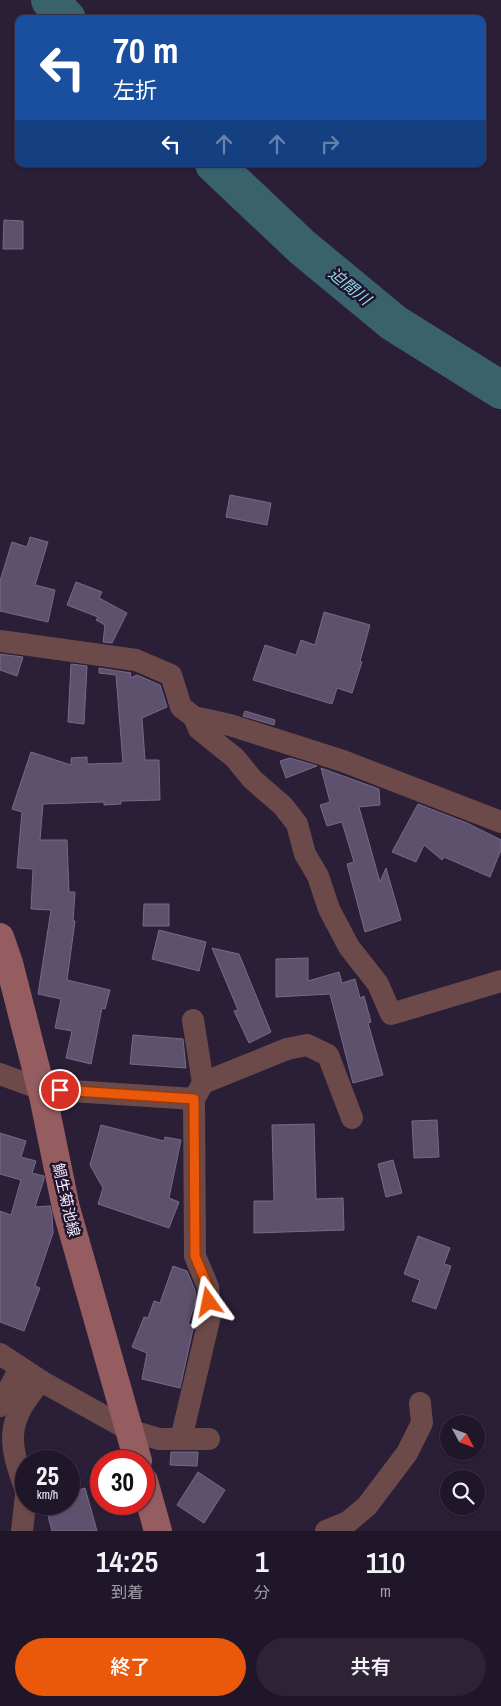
<!DOCTYPE html>
<html lang="ja">
<head>
<meta charset="utf-8">
<style>
	body { margin:0; font-family:"Archivo Narrow","Noto Sans JP",sans-serif; background:#2d2335; color:#f1f3f6; height:100vh; display:flex; flex-direction:column; font-size:19px; white-space:nowrap }
	* { box-sizing:border-box; margin:0 }
	p { font-size:16px; color:#a29fa8 }
	.icon { flex:none; width:28px; height:28px; fill:none; stroke:currentColor; stroke-width:2; stroke-linecap:round; stroke-linejoin:round }
	.map { position:relative; height:1531px; overflow:hidden }
	.panel { display:flex; flex-direction:column; background:#201629; flex:1 }
	.panel>* { flex:none }
	.hud { position:absolute; left:15px; top:15px; width:471px; height:152px; border-radius:10px; box-shadow:0 1px 4px #0004,0 0 0 1px #3d3546; background:#1a4fa0; color:#fff; overflow:hidden }
	.needle { width:32px; rotate:131deg }
	.tools { position:absolute; left:440px; top:1415px; display:grid; gap:10px }
	.tools a { display:grid; place-items:center; width:45px; height:45px; border-radius:50%; background:#201629; box-shadow:0 1px 4px #0004,0 0 0 1px #3d3546; font-size:25px }
	.speed { position:absolute; left:15px; top:1450px; display:flex; gap:10px; font-size:25px; font-weight:700; text-align:center }
	.speed>* { display:grid; place-content:center; width:65px; height:65px; border-radius:50%; background:#201629; box-shadow:0 1px 4px #0004,0 0 0 1px #3d3546; line-height:1 }
	.speed small { font-size:12px; font-weight:400 }
	.speed .limit { border:8px solid #d22; background:#fff; color:#111 }
	.pin { position:absolute; display:grid; place-items:center; width:42px; height:42px; color:#fff; margin:-21px; border:2px solid #fff; border-radius:50%; box-shadow:0 1px 5px #0007 }
	.me { position:absolute; width:55px; margin:-28px; rotate:348deg; stroke-linejoin:round; filter:drop-shadow(0 0 4px #0008) }
	.turn { display:flex; align-items:center; gap:18px; height:105px; padding:0 15px; font-size:22px }
	.turn .icon { width:65px; height:65px; stroke-width:2.5 }
	.turn b { display:block; font-size:35px; line-height:42px }
	.lanes { display:flex; align-items:center; height:48px; padding:0 15px; background:#0003; justify-content:center; gap:25px; direction:ltr }
	.lanes .off { opacity:.35 }
	.eta { display:flex; justify-content:space-evenly; align-items:center; height:85px; text-align:center }
	.eta b { font-size:30px; font-weight:600; line-height:35px }
	.action { display:flex; gap:10px; margin-top:auto; padding:10px 15px }
	.action a { flex:1; height:58px; border-radius:30px; background:#ea580c; color:#fff; font-size:20px; font-weight:600; line-height:58px; text-align:center }
	.action a+a { background:#2d2335; color:#f1f3f6 }
	.map>svg:first-child { display:block }
</style>
</head>
<body>
<div class="map">
<svg width="501" height="1531" viewBox="0 0 501 1531">
	<rect width="100%" height="100%" fill="#2b1e37"/>
	<g fill="none" stroke-linecap="round" stroke-linejoin="round">
		<g stroke="#3a626d" stroke-width="38">
			<path d="M50,0l17,19"/>
			<path d="M214,164l88,83 92,76 107,67"/>
		</g>
	</g>
	<g fill="#5e516d" stroke="#786a88">
		<path d="M4,220l19,1v28h-20z"/>
		<path d="M230,495l41,8 -4,22 -41,-8z"/>
		<path d="M30,537l18,5 -13,43 20,5 -7,32 -48,-11v-30l12,-39 15,5z"/>
		<path d="M76,582l26,10 -3,6 28,15 -15,30 -9,-1 2,-17 -9,-5 2,-3 -31,-12z"/>
		<path d="M324,612l46,13 -10,36 2,1 -10,31 -15,-5 -5,16 -79,-24 12,-35 31,10 5,-15 14,5z"/>
		<path d="M0,654l23,3 -6,19 -17,-6z"/>
		<path d="M71,664l16,2 -3,58 -16,-2z"/>
		<path d="M99,668l32,5 -1,5 7,-3 23,10 7,22 -25,11 3,42h14l1,40 -39,1v3l-17,1v-3l-61,2 -3,36h27l2,52h6l-2,29h2l-8,59 43,10 -5,19 -3,-1 -11,56 -25,-6 6,-27 -17,-3 6,-29 -23,-5 13,-84 -20,-1 2,-40 -16,-1 5,-56 -10,-3 19,-57 40,13v-7l16,-1v7l36,-1 -7,-88 -17,-2z"/>
		<path d="M245,711l30,9 -1,5 -31,-9z"/>
		<path d="M290,758l27,8 -31,12 -6,-17z"/>
		<path d="M321,768l58,21 1,16 -21,2 21,75 6,-14 15,52 -36,12 -18,-68 7,-2 -12,-40 -15,4 -7,-21 10,-3z"/>
		<path d="M418,804l49,19 34,17v10l-11,27 -46,-20 -2,3 -18,-15 -8,17 -24,-10z"/>
		<path d="M144,904h25v22h-26z"/>
		<path d="M159,930l47,12 -7,29 -47,-12z"/>
		<path d="M212,948l27,6 32,78 -22,11 -15,-32 4,-1z"/>
		<path d="M308,958v23l31,-9 3,11 13,-4 5,19 4,-2 7,26 -3,1 15,52 -30,8 -23,-89 -54,3v-38z"/>
		<path d="M133,1035l50,4 3,29 -56,-4z"/>
		<path d="M437,1120l2,37 -25,1 -2,-37z"/>
		<path d="M314,1124l2,75 27,-1 1,32 -90,3v-32h20l-2,-76z"/>
		<path d="M101,1125l63,16 1,-4 16,3 -12,58 10,4 -10,26 -71,-24 5,-16 -13,-23z"/>
		<path d="M0,1133l26,8 -5,16 15,4 -4,12 12,3v3l-9,28 15,-1 2,8 1,19 -18,53 5,2 -16,43 -24,-9v-111l11,4 10,-35 -21,-6z"/>
		<path d="M393,1160l9,33 -16,4 -8,-33z"/>
		<path d="M418,1236l32,12 -6,16 7,2 -15,43 -24,-8 8,-21 -16,-6z"/>
		<path d="M173,1266l14,5 8,19 1,10 -8,24 6,1 -14,63 -38,-9 5,-26 -15,-6 12,-30 4,1 6,-17 6,2z"/>
		<path d="M171,1452h27l-1,14 -27,-1z"/>
		<path d="M198,1472l27,18 -21,33 -27,-18z"/>
		<path d="M85,1488l12,43h-45l-7,-27h24v-11z"/>
	</g>
	<g fill="none" stroke-linecap="round" stroke-linejoin="round">
		<g stroke="#6d4a4a" stroke-width="22">
			<path d="M0,641l136,19 35,15 10,32 13,10 36,8 113,36 158,61"/>
			<path d="M194,717l5,12 36,29 17,21 31,27 14,18 8,30 13,22 11,33 20,38 29,37 13,30 110,-33"/>
			<path d="M193,1020l10,63"/>
			<path d="M0,1074l41,15 153,10"/>
			<path d="M0,1354l41,27 88,49 30,9h50"/>
			<path d="M0,1406l20,-38"/>
			<path d="M181,1439l29,-123 -2,-29 -13,-31 -1,-157 9,-16 84,-34 20,-4 21,10 24,63"/>
			<path d="M26,1491c-18,-50 -21,-69 15,-110"/>
			<path d="M22,1531l4,-36"/>
			<path d="M326,1531l22,-9 19,-16 40,-53 15,-30 -2,-20"/>
		</g>
		<g stroke="#955d5f" stroke-width="28">
			<path d="M0,937l9,26 34,133 23,112 72,253"/>
			<path d="M144,1481l14,50"/>
		</g>
	</g>
	<g fill="none" stroke-linecap="round" stroke-linejoin="round">
		<defs>
			<path id="route" d="M60,1090l134,9 1,157 13,31 1,15"/>
		</defs>
		<use href="#route" stroke="#983908" stroke-width="12"/>
		<use href="#route" stroke="#ea580c" stroke-width="9"/>
	</g>
	<g text-anchor="middle" stroke-width="5" stroke-linejoin="round" paint-order="stroke">
		<g font-size="15" fill="#f3ebfd" stroke="#21142d">
			<text transform="translate(66 1200) rotate(77)" y="5">鯛生菊池線</text>
		</g>
		<g font-size="16" font-style="italic" fill="#8fd9ed" stroke="#21142d">
			<text transform="translate(350 286) rotate(39)" y="6">迫間川</text>
		</g>
	</g>
</svg>
<div class="tools">
<a><svg class="needle" viewBox="-14 -14 28 28"><path d="M0-13l5 13h-10z" fill="#e53935"/><path d="M0 13l5-13h-10z" fill="#a29fa8"/></svg></a>
<a><svg class="icon" aria-label="search" viewBox="0 0 24 24"><circle cx="10" cy="10" r="6"/><path d="M15 15l6 6"/></svg></a>
</div>
<div class="speed"><div>25<small>km/h</small></div><div class="limit">30</div></div>
<div class="pin" style="left:60px;top:1090px;background:#d93025"><svg class="icon" aria-label="arrive" viewBox="0 0 24 24"><path d="M6 21V4h12l-3 4 3 4H6"/></svg></div>
<svg class="me" style="left:209px;top:1302px" viewBox="-20 -20 40 40"><path d="M0-17L14 15 0 8-14 15z" fill="#ea580c" stroke="#fff" stroke-width="4"/></svg>
<div class="hud">
<div class="turn"><svg class="icon" aria-label="left" viewBox="0 0 24 24"><path d="M17 20v-9H6M10 6l-5 5 5 5"/></svg><div><b>70 m</b>左折</div></div>
<div class="lanes"><svg class="icon" aria-label="left" viewBox="0 0 24 24"><path d="M17 20v-9H6M10 6l-5 5 5 5"/></svg><svg class="icon off" aria-label="ahead" viewBox="0 0 24 24"><path d="M12 20V5M6 11l6-6 6 6"/></svg><svg class="icon off" aria-label="ahead" viewBox="0 0 24 24"><path d="M12 20V5M6 11l6-6 6 6"/></svg><svg class="icon off" aria-label="right" viewBox="0 0 24 24"><path d="M7 20v-9h11M14 6l5 5-5 5"/></svg></div>
</div>
</div>
<section class="panel">
<div class="eta">
<div><b>14:25</b><p>到着</p></div>
<div><b>1</b><p>分</p></div>
<div><b>110</b><p>m</p></div>
</div>
<div class="action"><a>終了</a><a>共有</a></div>
</section>
</body>
</html>
